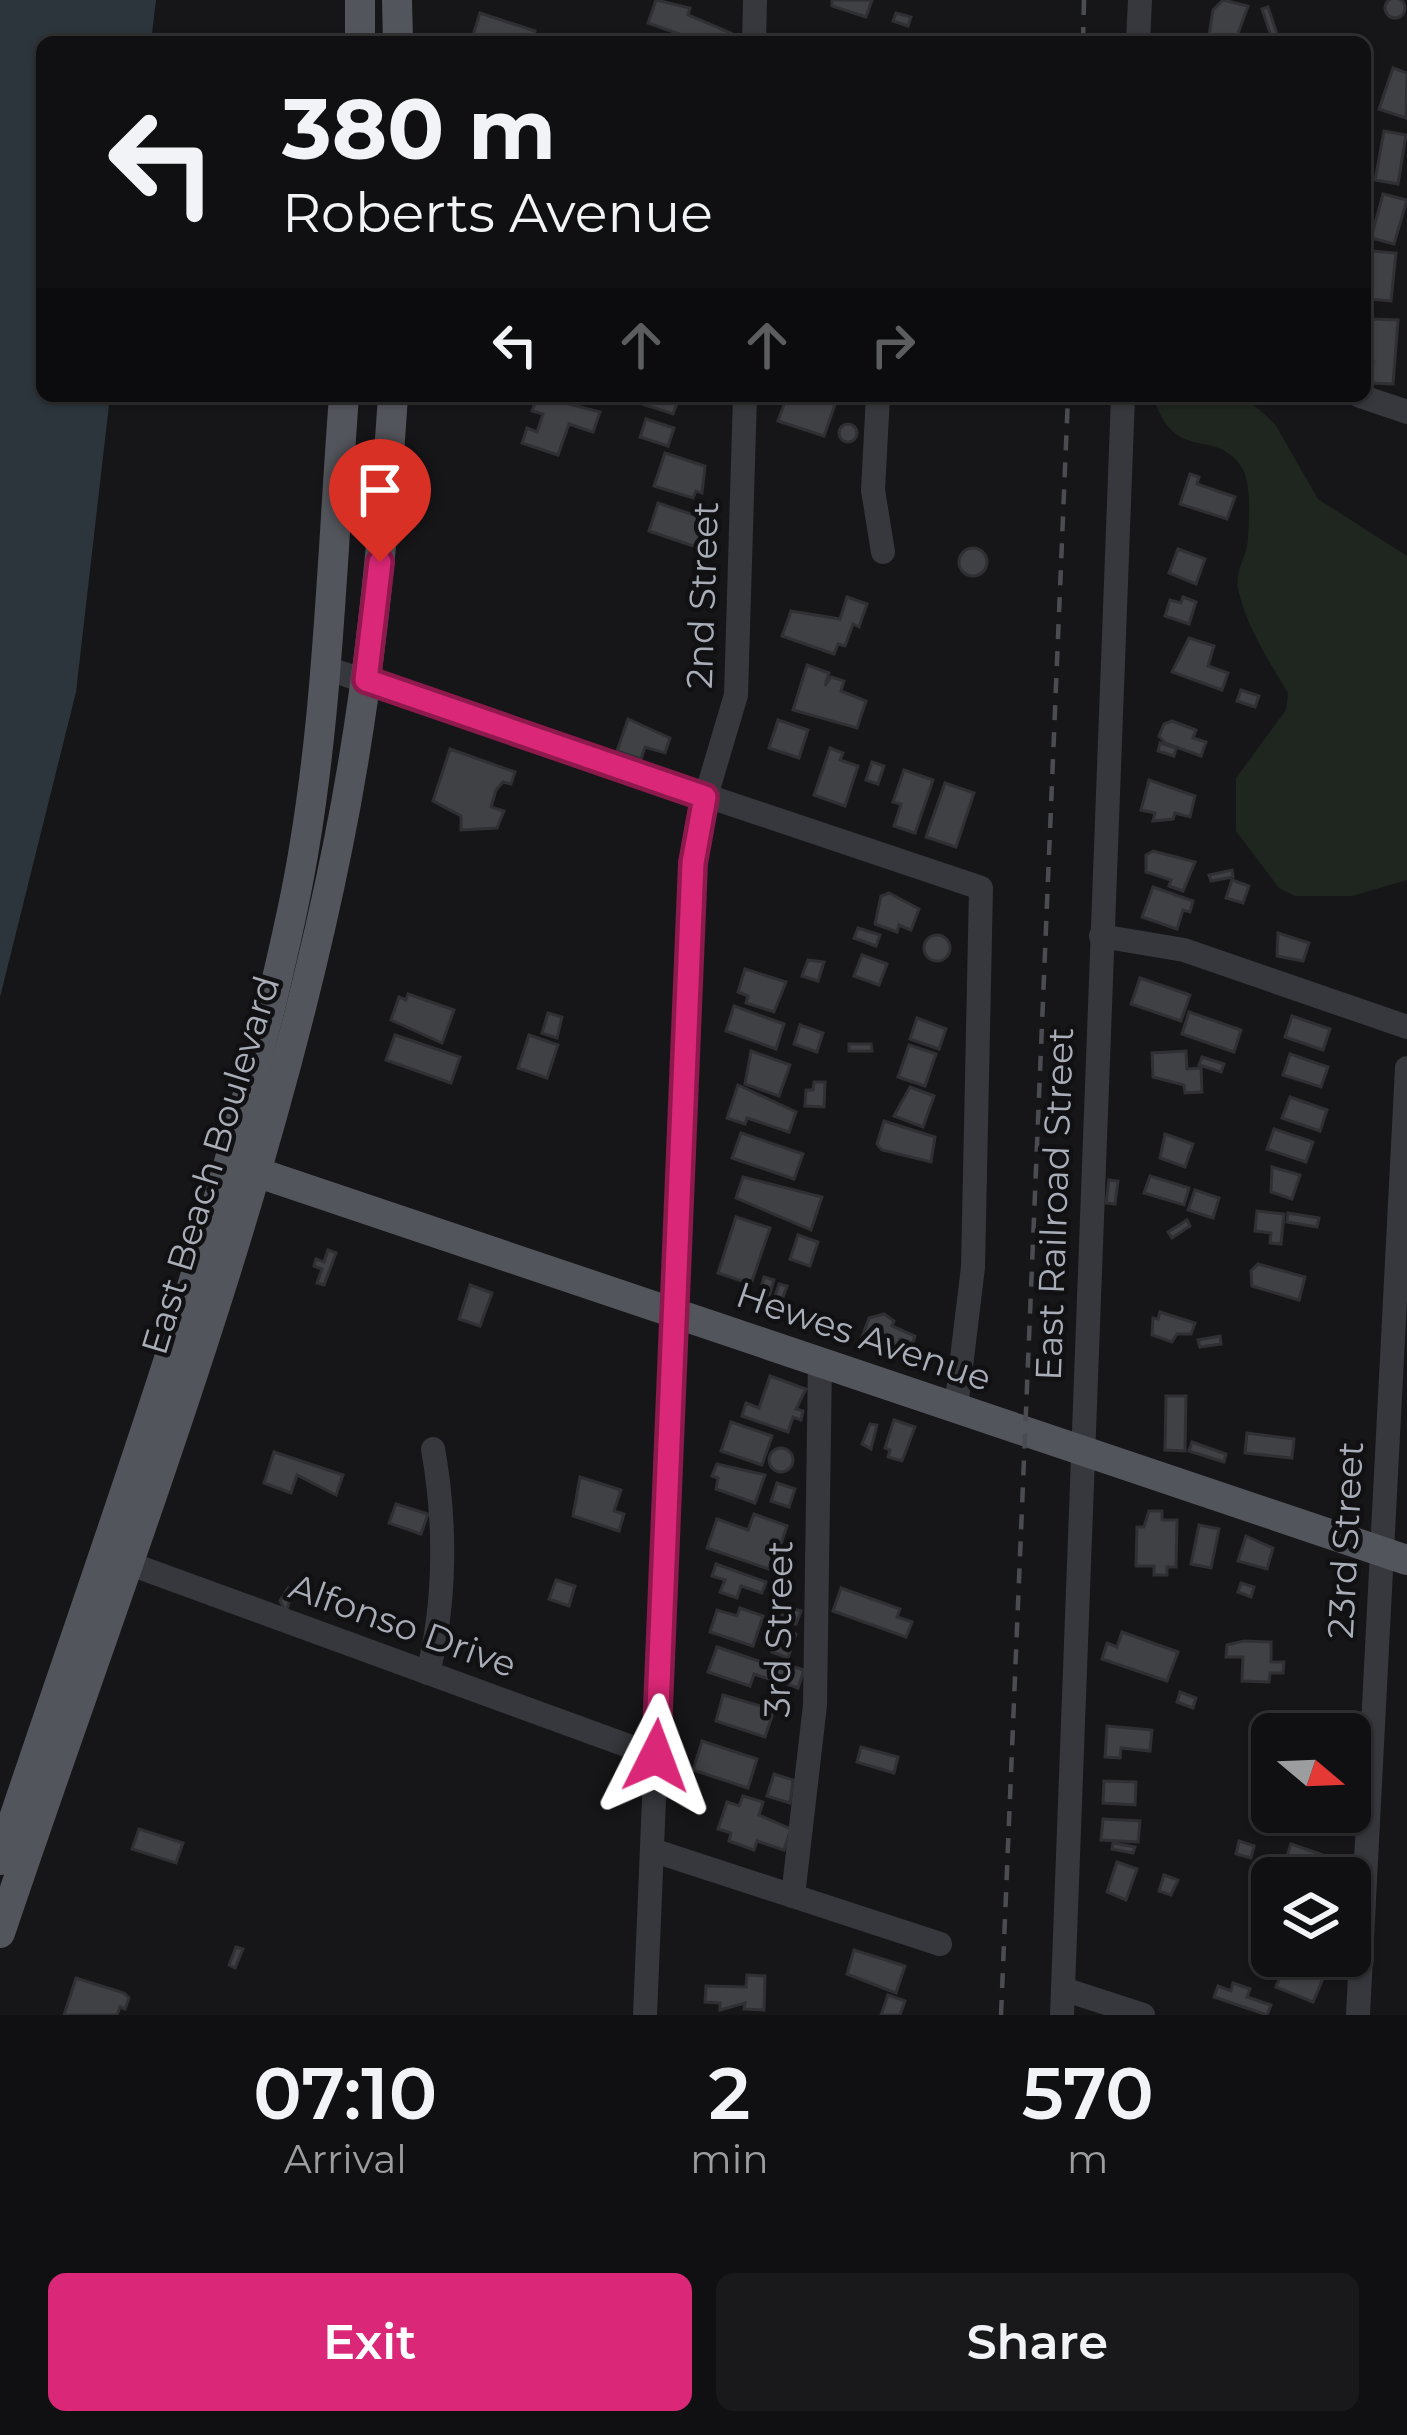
<!DOCTYPE html>
<html lang="en">
<head>
<meta charset="utf-8">
<style>
	body { margin:0; font-family:Montserrat,sans-serif; background:#19191b; color:#f1f3f6; height:100vh; display:flex; flex-direction:column; font-size:45px; white-space:nowrap }
	* { box-sizing:border-box; margin:0 }
	p { font-size:39px; color:#9c9d9f }
	.icon { flex:none; width:66px; height:66px; fill:none; stroke:currentColor; stroke-width:2; stroke-linecap:round; stroke-linejoin:round }
	.map { position:relative; height:2015px; overflow:hidden }
	.side { display:flex; flex-direction:column; background:#101012; flex:1 }
	.side>* { flex:none }
	.top-card { position:absolute; left:36px; top:36px; width:1335px; height:366px; border-radius:18px; box-shadow:0 3px 9px #0004,0 0 0 3px #303032; background:#101012; color:#f1f3f6; overflow:hidden }
	.needle { width:78px; rotate:109deg }
	.buttons { position:absolute; left:1251px; top:1713px; display:grid; gap:24px }
	.buttons a { display:grid; place-items:center; width:120px; height:120px; border-radius:18px; background:#101012; box-shadow:0 3px 9px #0004,0 0 0 3px #303032; font-size:60px }
	.pin { position:absolute; display:grid; place-items:center; width:102px; height:102px; color:#fff; margin:-123px -51px; border-radius:50% 50% 50% 0; rotate:-45deg; box-shadow:0 0 12px #0007 }
	.pin .icon { rotate:45deg }
	.me { position:absolute; width:132px; margin:-66px; rotate:3deg; stroke-linejoin:round; filter:drop-shadow(0 0 9px #0008) }
	.turn { display:flex; align-items:center; gap:42px; height:252px; padding:0 48px; font-size:54px }
	.turn .icon { width:156px; height:156px; stroke-width:2.5 }
	.turn b { display:block; font-size:84px; line-height:102px }
	.lanes { display:flex; align-items:center; height:114px; padding:0 48px; background:#0003; justify-content:center; gap:60px; direction:ltr }
	.lanes .off { opacity:.35 }
	.eta { display:flex; justify-content:space-evenly; align-items:center; height:204px; text-align:center }
	.eta b { font-size:72px; font-weight:600; line-height:84px }
	.primary-button { display:flex; gap:24px; margin-top:auto; padding:24px 48px }
	.primary-button a { flex:1; height:138px; border-radius:18px; background:#db2777; color:#fff; font-size:48px; font-weight:600; line-height:138px; text-align:center }
	.primary-button a+a { background:#19191b; color:#f1f3f6 }
	.map>svg:first-child { display:block }
</style>
</head>
<body>
<div class="map">
<svg width="1407" height="2015" viewBox="0 0 1407 2015">
	<rect width="100%" height="100%" fill="#161618"/>
	<path fill="#1e261f" d="M1153,396h91l31,28 43,75 89,57v324l-55,16h-57l-16,-8 -43,-57v-53l50,-68 2,-17c-18,-30 -41,-66 -49,-100 -6,-21 8,-35 9,-54 1,-20 4,-57 -7,-73 -26,-39 -67,-1 -88,-70z"/>
	<path fill="#2c353c" d="M0,0h156l-5,42h-109v354h68l-34,296 -76,305z"/>
	<g fill="#404145" stroke="#303034" stroke-width="3">
		<circle cx="1395" cy="8" r="10"/>
		<path d="M656,0l34,8 -2,7 43,18 -3,9h-26l-54,-19z"/>
		<path d="M832,0h40l-6,17 -34,-11z"/>
		<path d="M1223,0l25,6 -13,36h-27l5,-32z"/>
		<path d="M1268,7l9,27 -6,2 -9,-27z"/>
		<path d="M480,13l55,18 -4,11h-60z"/>
		<path d="M896,13l15,4 -3,9 -15,-5z"/>
		<path d="M1393,68l14,5 -1,45 -27,-9z"/>
		<path d="M1384,131l22,4 -8,49 -23,-4z"/>
		<path d="M1383,194l24,6 -13,44 -23,-6z"/>
		<path d="M1371,251l25,2 -5,48 -24,-2z"/>
		<path d="M1371,319l27,1 -5,64 -22,-1 2,-21 -8,-1v-39z"/>
		<path d="M538,396l62,16 -7,20 -24,-8 -11,31 -36,-12 5,-15 10,4 6,-18 -11,-3z"/>
		<path d="M634,396h46l-7,18 -40,-13z"/>
		<path d="M787,396h51l-14,40 -46,-15z"/>
		<path d="M646,419l28,9 -6,18 -28,-9z"/>
		<circle cx="848" cy="433" r="9"/>
		<path d="M665,453l40,13 -3,27 -6,-2 -3,7 -39,-12z"/>
		<path d="M1190,474l9,3 -2,7 38,13 -8,22 -47,-15z"/>
		<path d="M658,503l48,16 -10,28 -47,-16z"/>
		<circle cx="973" cy="562" r="14"/>
		<path d="M1178,549l27,10 -9,25 -27,-11z"/>
		<path d="M847,597l20,7 -8,23 -6,-3 -8,22 -7,-2 -4,10 -52,-18 9,-25 49,8z"/>
		<path d="M1183,597l13,5 -7,22 -24,-8 5,-16 11,3z"/>
		<path d="M1189,638l25,8 -6,20 20,7 -6,17 -50,-18z"/>
		<path d="M807,665l22,8 -4,13 6,-9 13,4 -3,10 25,10 -9,27 -64,-18z"/>
		<path d="M1241,690l18,6 -4,11 -18,-6z"/>
		<path d="M628,719l42,19 -5,15 -20,-6 -4,12 -24,-8z"/>
		<path d="M778,720l30,10 -9,28 -30,-10z"/>
		<path d="M1172,721l24,9 -3,8 13,4 -5,14 -36,-13 -6,-7 5,-12z"/>
		<path d="M1160,743l16,5 -2,8 -16,-5z"/>
		<path d="M830,748l13,5 -3,7 18,6 -13,40 -31,-11z"/>
		<path d="M450,749l65,23 -4,12 -8,-2 -7,8 -5,17 13,4 -7,17 -36,2v-14l-28,-15z"/>
		<path d="M872,762l12,4 -6,18 -12,-4z"/>
		<path d="M904,770l29,10 -18,53 -21,-7 7,-22 -8,-2z"/>
		<path d="M1149,780l46,16 -5,21 -15,-4 -2,6 -20,2 2,-8 -14,-3z"/>
		<path d="M945,783l29,10 -18,54 -30,-10z"/>
		<path d="M1153,851l42,11 -12,29 -14,-5 2,-6 -25,-8v-17z"/>
		<path d="M1232,870l1,7 -22,4 -2,-6z"/>
		<path d="M1232,880l17,6 -6,17 -17,-5z"/>
		<path d="M1153,887l40,14 -3,11 -7,-2 -6,19 -35,-12z"/>
		<path d="M889,893l30,16 -8,21 -12,-5 -2,7 -22,-8 6,-28z"/>
		<path d="M858,928l22,7 -4,11 -22,-8z"/>
		<path d="M1278,933l31,10 -6,18 -26,-5z"/>
		<circle cx="937" cy="948" r="13"/>
		<path d="M862,955l25,9 -8,21 -25,-9z"/>
		<path d="M808,960l16,2 -6,19 -16,-5z"/>
		<path d="M745,969l41,13 -12,30 -28,-9 2,-7 -10,-4z"/>
		<path d="M1140,978l50,17 -9,26 -50,-17z"/>
		<path d="M408,994l46,16 -12,33 -51,-23 8,-23 7,3z"/>
		<path d="M734,1006l50,18 -8,25 -50,-18z"/>
		<path d="M1189,1012l52,18 -7,22 -52,-18z"/>
		<path d="M548,1013l14,4 -5,21 -15,-5z"/>
		<path d="M1292,1016l38,13 -7,21 -38,-13z"/>
		<path d="M917,1018l29,11 -7,20 -29,-10z"/>
		<path d="M800,1025l23,8 -6,19 -23,-8z"/>
		<path d="M395,1035l65,22 -9,26 -65,-23z"/>
		<path d="M529,1035l29,10 -11,33 -29,-10z"/>
		<path d="M849,1044h22l1,7h-23z"/>
		<path d="M909,1045l27,9 -11,32 -27,-9z"/>
		<path d="M751,1051l39,14 -11,31 -34,-12z"/>
		<path d="M1186,1051l1,18 14,-1 1,24 -17,1 -1,-8 -31,-8 -1,-24z"/>
		<path d="M1290,1054l38,13 -7,20 -38,-12z"/>
		<path d="M1202,1057l22,7 -3,8 -22,-7z"/>
		<path d="M814,1082h11l-1,25 -19,-1 1,-16h7z"/>
		<path d="M738,1085l58,27 -7,20 -42,-14 -2,6 -18,-6z"/>
		<path d="M910,1087l24,9 -11,31 -29,-11z"/>
		<path d="M1290,1097l37,13 -7,21 -38,-13z"/>
		<path d="M884,1121l51,16 -4,25 -49,-12 -5,-6z"/>
		<path d="M1274,1129l39,13 -7,20 -39,-13z"/>
		<path d="M741,1133l62,21 -9,25 -62,-21z"/>
		<path d="M1165,1134l28,10 -8,23 -25,-9z"/>
		<path d="M1272,1167l28,8 -8,24 -21,-7z"/>
		<path d="M1150,1176l39,12 -5,17 -40,-12z"/>
		<path d="M743,1177l79,20 -11,33 -75,-32z"/>
		<path d="M1109,1180l9,1 -3,23 -9,-1z"/>
		<path d="M1195,1190l24,8 -6,20 -25,-8z"/>
		<path d="M1257,1211l27,3 -3,30 -11,-1 1,-10 -16,-2z"/>
		<path d="M1288,1213l31,5 -2,9 -30,-5z"/>
		<path d="M736,1217l34,11 -19,56 -33,-11z"/>
		<path d="M1187,1220l3,6 -18,12 -4,-6z"/>
		<path d="M798,1235l20,7 -8,24 -20,-7z"/>
		<path d="M328,1250l8,3 -12,32 -7,-2 5,-14 -8,-3 2,-7 8,3z"/>
		<path d="M1258,1264l47,13 -6,23 -47,-14 -1,-15z"/>
		<path d="M764,1277l10,3 -8,27 -10,-3z"/>
		<path d="M779,1284l8,2 -10,28 -7,-3z"/>
		<path d="M470,1285l22,8 -12,33 -21,-7z"/>
		<path d="M1160,1312l35,11 -4,11h-14l-5,8 -20,-7 1,-17 5,1z"/>
		<path d="M884,1314l10,7 -2,5 23,10 -2,7 -13,-4 -4,12 -35,-11 8,-22z"/>
		<path d="M1220,1336l1,8 -21,3 -2,-7z"/>
		<path d="M770,1376l36,13 -10,20 7,2 -2,9 -8,-3 -5,15 -46,-16 4,-13 13,5z"/>
		<path d="M1166,1396h20l-1,55 -20,-1z"/>
		<path d="M894,1420l21,7 -13,34 -14,-4 2,-7 -5,-2z"/>
		<path d="M731,1422l41,14 -10,29 -41,-14z"/>
		<path d="M870,1424l7,1 -6,24 -9,-5z"/>
		<path d="M1247,1433l47,6 -2,19 -47,-5z"/>
		<path d="M1192,1442l34,12 -2,8 -35,-11z"/>
		<circle cx="781" cy="1460" r="12"/>
		<path d="M274,1452l69,23 -7,20 -39,-20 -6,18 -27,-10z"/>
		<path d="M717,1464l48,11 -10,28 -39,-14 2,-11 -6,-2z"/>
		<path d="M580,1477l41,13 -7,21 10,3 -5,17 -46,-15z"/>
		<path d="M777,1483l18,6 -6,18 -18,-6z"/>
		<path d="M396,1504l32,10 -7,20 -32,-11z"/>
		<path d="M1149,1511h13v9h15l-1,47h-9v8h-13v-9h-18l1,-39h7z"/>
		<path d="M754,1514l33,12 -15,44 -65,-22 10,-29 31,11z"/>
		<path d="M1199,1525l20,4 -8,39 -20,-4z"/>
		<path d="M1246,1536l27,12 -6,21 -29,-8z"/>
		<path d="M716,1564l50,18 -4,11 -21,-7 -4,12 -17,-6 5,-12 -13,-4z"/>
		<path d="M556,1580l19,6 -6,20 -20,-7z"/>
		<path d="M1241,1583l13,4 -3,10 -13,-5z"/>
		<path d="M288,1588l5,2 -7,22 -6,-11z"/>
		<path d="M841,1588l59,21 -3,8 15,5 -6,15 -73,-26z"/>
		<path d="M785,1606l16,5 -5,13 -15,-5z"/>
		<path d="M740,1608l23,8 -10,30 -43,-14 7,-22 20,6z"/>
		<path d="M780,1629l16,5 -8,24 -16,-6z"/>
		<path d="M1122,1632l56,20 -11,29 -65,-22 5,-16 10,4z"/>
		<path d="M1244,1641l27,1v20h13l-1,11h-13l-1,9 -27,-1 1,-24h-17l1,-12z"/>
		<path d="M717,1647l56,19 -4,13 -15,-5 -4,12 -42,-14z"/>
		<path d="M779,1662l25,8 -6,18 -25,-9z"/>
		<path d="M1180,1692l16,6 -3,10 -16,-6z"/>
		<path d="M723,1695l51,15 -9,27 -49,-16z"/>
		<path d="M1107,1726l45,4 -2,21 -29,-3 -1,10 -15,-1z"/>
		<path d="M702,1741l55,18 -9,29 -55,-18z"/>
		<path d="M861,1747l37,10 -4,16 -37,-11z"/>
		<path d="M774,1774l19,6 -3,23 -23,-7z"/>
		<path d="M1104,1781l32,1 -1,23 -32,-2z"/>
		<path d="M743,1796l20,6 -4,13 32,14 -7,21 -27,-9 -3,9 -25,-9 2,-8 -13,-4 9,-27 12,4z"/>
		<path d="M1294,1812h28l1,1 -6,12 -24,-9z"/>
		<path d="M1103,1819l37,2 -2,21 -37,-2z"/>
		<path d="M139,1829l44,14 -7,20 -44,-14z"/>
		<path d="M1239,1841l15,5 -3,12 -15,-4z"/>
		<path d="M1113,1843l22,4 -2,6 -21,-4z"/>
		<path d="M1291,1844l32,11 -7,23 -33,-10z"/>
		<path d="M1117,1862l20,7 -11,31 -19,-8z"/>
		<path d="M1164,1875l14,5 -7,15 -12,-4z"/>
		<path d="M236,1947l7,2 -8,19 -6,-3z"/>
		<path d="M854,1950l51,16 -9,27 -49,-19z"/>
		<path d="M1288,1958l37,16 -12,28 -37,-15z"/>
		<path d="M747,1975l18,1 -1,34 -20,-1 1,-6 -25,7v-7l-15,-1 1,-16 40,1z"/>
		<path d="M76,1978l48,15 5,5 -4,11 -5,-2 -3,8h-53z"/>
		<path d="M1233,1983l17,6 -3,8 24,8 -4,10 -53,-18 4,-11 13,5z"/>
		<path d="M888,1995l17,6 -5,14h-19z"/>
	</g>
	<g fill="none" stroke-linecap="round" stroke-linejoin="round">
		<g stroke="#37383d" stroke-width="24">
			<path d="M754,42l1,-42"/>
			<path d="M1138,42l2,-42"/>
			<path d="M878,396l-5,94 10,62"/>
			<path d="M1360,396l47,16"/>
			<path d="M323,667l658,221 -8,379 -17,141"/>
			<path d="M1101,936l83,14 223,77"/>
			<path d="M125,1562l531,194"/>
			<path d="M428,1673c18,-71 18,-152 5,-224"/>
			<path d="M652,1850l288,94"/>
			<path d="M793,1896l22,-191 5,-343"/>
			<path d="M1063,1989l80,26"/>
			<path d="M645,2015l48,-1152 5,-40 38,-128 9,-299"/>
			<path d="M1062,2015l61,-1619"/>
			<path d="M1358,2015l49,-947"/>
		</g>
		<g stroke="#53555c" stroke-width="30">
			<path d="M397,0l1,42"/>
			<path d="M360,42v-42"/>
			<path d="M241,1167l1166,393"/>
			<path d="M0,1860c104,-313 223,-625 292,-948 36,-168 39,-345 52,-516"/>
			<path d="M0,1933c120,-356 264,-719 338,-1088 30,-148 45,-298 55,-449"/>
		</g>
		<g stroke="#4a4c52" stroke-width="4.5" stroke-dasharray="15 12" stroke-linecap="butt">
			<path d="M1083,42l1,-42"/>
			<path d="M1001,2015l67,-1619"/>
		</g>
	</g>
	<g fill="none" stroke-linecap="round" stroke-linejoin="round">
		<defs>
			<path id="route" d="M380,562l-14,118 339,117 -12,66 -37,893"/>
		</defs>
		<use href="#route" stroke="#8e194d" stroke-width="30"/>
		<use href="#route" stroke="#db2777" stroke-width="21"/>
	</g>
	<g text-anchor="middle" stroke-width="9" stroke-linejoin="round" paint-order="stroke">
		<g font-size="36" fill="#a8adb8" stroke="#111113">
			<text transform="translate(702 595) rotate(-88)" y="13">2nd Street</text>
			<text transform="translate(210 1165) rotate(-73)" y="13">East Beach Boulevard</text>
			<text transform="translate(1054 1204) rotate(-88)" y="13">East Railroad Street</text>
			<text transform="translate(864 1336) rotate(19)" y="13">Hewes Avenue</text>
			<text transform="translate(1345 1540) rotate(-87)" y="13">23rd Street</text>
			<text transform="translate(403 1625) rotate(20)" y="13">Alfonso Drive</text>
			<text transform="translate(778 1629) rotate(-89)" y="13">3rd Street</text>
		</g>
	</g>
</svg>
<div class="buttons">
<a><svg class="needle" viewBox="-14 -14 28 28"><path d="M0-13l5 13h-10z" fill="#e53935"/><path d="M0 13l5-13h-10z" fill="#9c9d9f"/></svg></a>
<a><svg class="icon" aria-label="layers" viewBox="0 0 24 24"><path d="M12 4l9 5-9 5-9-5zM3 14l9 5 9-5"/></svg></a>
</div>
<div class="pin" style="left:380px;top:562px;background:#d93025"><svg class="icon" aria-label="arrive" viewBox="0 0 24 24"><path d="M6 21V4h12l-3 4 3 4H6"/></svg></div>
<svg class="me" style="left:656px;top:1756px" viewBox="-20 -20 40 40"><path d="M0-17L14 15 0 8-14 15z" fill="#db2777" stroke="#fff" stroke-width="4"/></svg>
<div class="top-card">
<div class="turn"><svg class="icon" aria-label="left" viewBox="0 0 24 24"><path d="M17 20v-9H6M10 6l-5 5 5 5"/></svg><div><b>380 m</b>Roberts Avenue</div></div>
<div class="lanes"><svg class="icon" aria-label="left" viewBox="0 0 24 24"><path d="M17 20v-9H6M10 6l-5 5 5 5"/></svg><svg class="icon off" aria-label="ahead" viewBox="0 0 24 24"><path d="M12 20V5M6 11l6-6 6 6"/></svg><svg class="icon off" aria-label="ahead" viewBox="0 0 24 24"><path d="M12 20V5M6 11l6-6 6 6"/></svg><svg class="icon off" aria-label="right" viewBox="0 0 24 24"><path d="M7 20v-9h11M14 6l5 5-5 5"/></svg></div>
</div>
</div>
<section class="side">
<div class="eta">
<div><b>07:10</b><p>Arrival</p></div>
<div><b>2</b><p>min</p></div>
<div><b>570</b><p>m</p></div>
</div>
<div class="primary-button"><a>Exit</a><a>Share</a></div>
</section>
</body>
</html>
